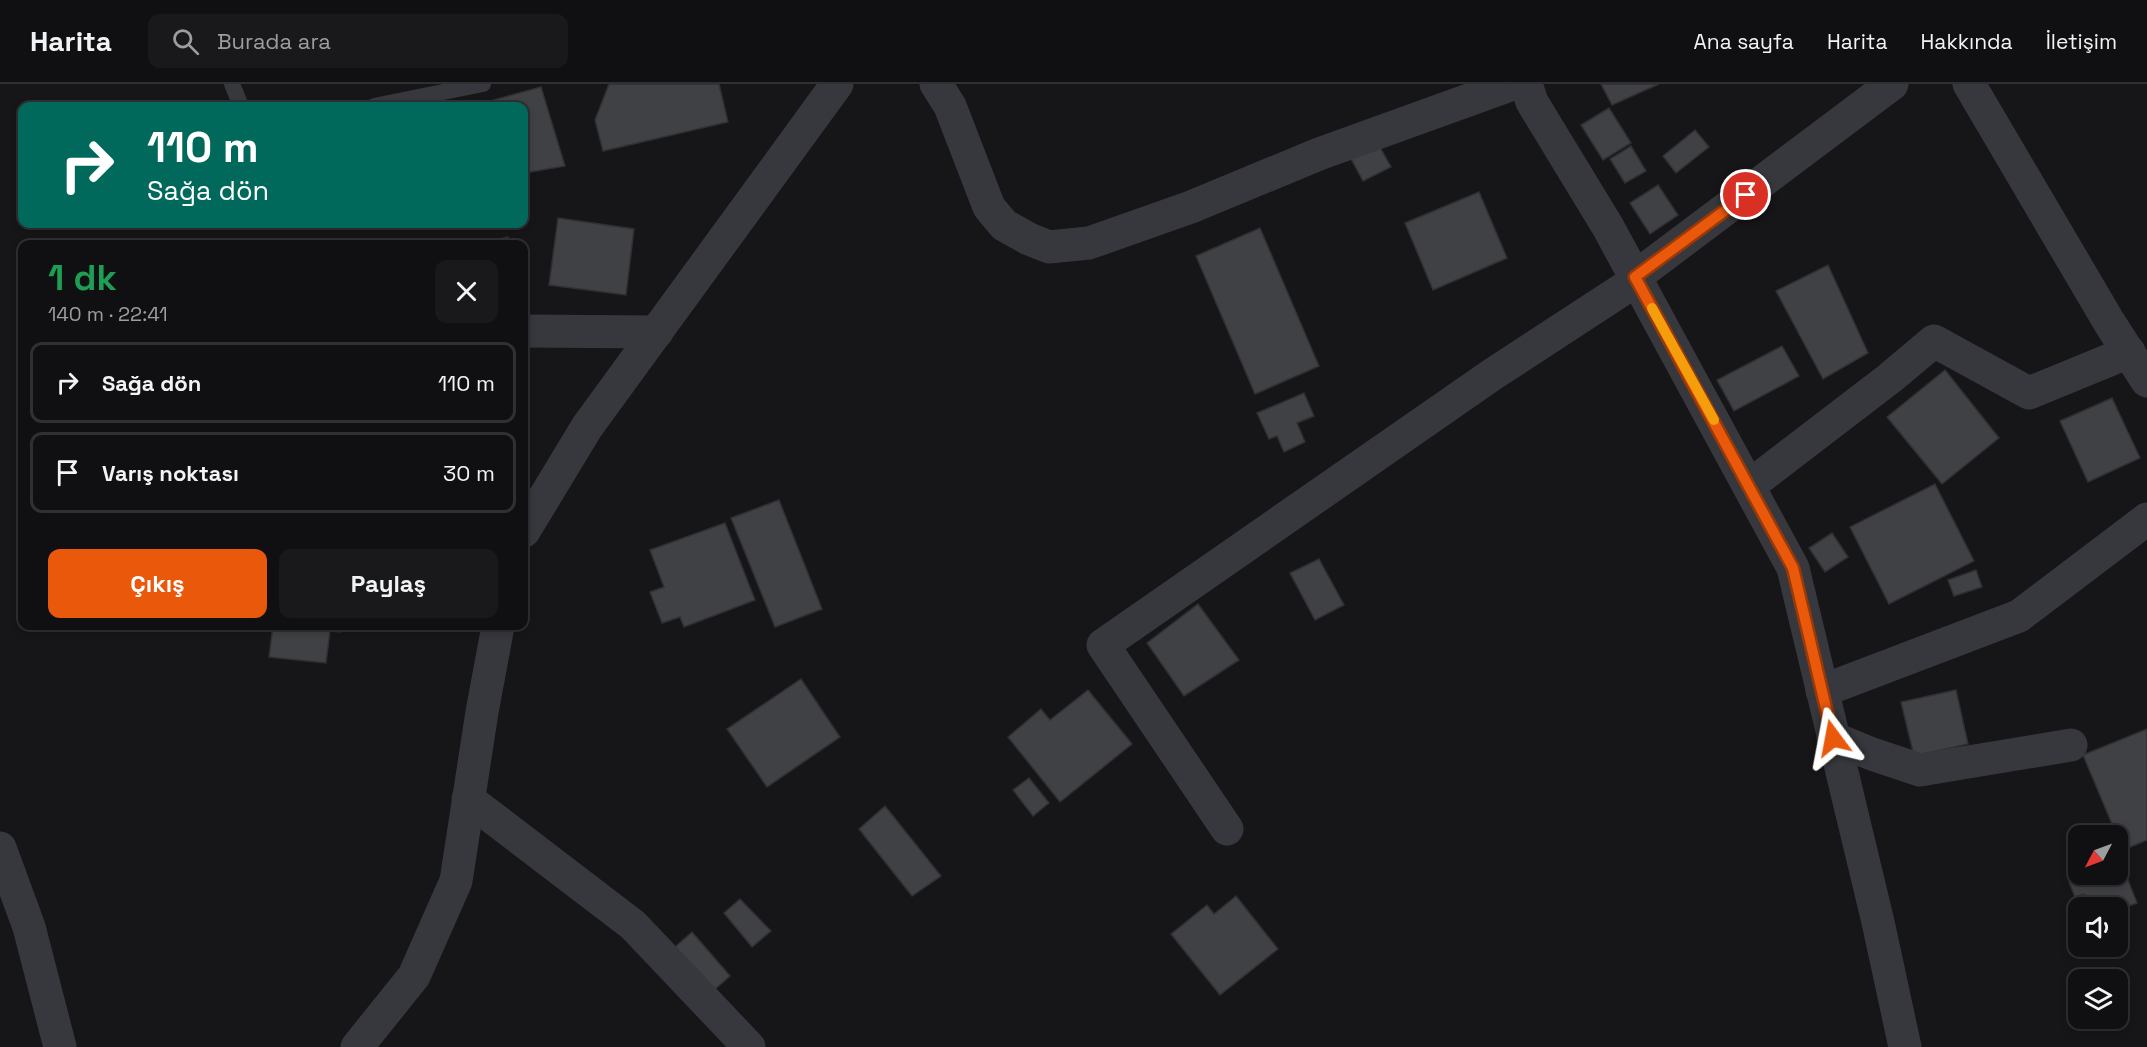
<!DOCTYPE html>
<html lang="tr">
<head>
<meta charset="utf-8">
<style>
	body { margin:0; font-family:"Space Grotesk",sans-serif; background:#19191b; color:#f1f3f6; height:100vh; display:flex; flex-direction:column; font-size:22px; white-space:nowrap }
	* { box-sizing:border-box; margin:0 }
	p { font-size:20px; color:#9c9d9f }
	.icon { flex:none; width:33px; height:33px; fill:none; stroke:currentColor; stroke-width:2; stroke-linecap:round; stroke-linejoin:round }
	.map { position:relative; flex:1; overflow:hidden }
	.side { position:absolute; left:18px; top:156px; width:510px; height:390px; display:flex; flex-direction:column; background:#101012; border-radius:12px; box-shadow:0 3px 9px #0003,0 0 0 2px #303032 }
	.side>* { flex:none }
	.top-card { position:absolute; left:18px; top:18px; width:510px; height:126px; border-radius:12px; box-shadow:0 3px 9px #0003,0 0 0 2px #303032; background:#00695c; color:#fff; overflow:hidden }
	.needle { width:39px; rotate:229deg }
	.fabs { position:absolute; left:2068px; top:741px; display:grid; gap:12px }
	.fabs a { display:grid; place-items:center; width:60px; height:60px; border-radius:12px; background:#101012; box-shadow:0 3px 9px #0003,0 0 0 2px #303032; font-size:30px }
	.pin { position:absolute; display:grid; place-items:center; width:51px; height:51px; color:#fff; margin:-26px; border:3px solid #fff; border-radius:50%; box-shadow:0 2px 6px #0007 }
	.me { position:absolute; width:66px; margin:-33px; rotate:347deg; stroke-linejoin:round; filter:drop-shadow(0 0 4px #0008) }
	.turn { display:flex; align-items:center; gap:21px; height:126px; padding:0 30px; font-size:27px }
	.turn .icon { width:78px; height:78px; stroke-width:2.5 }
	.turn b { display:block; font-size:42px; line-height:51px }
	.round { display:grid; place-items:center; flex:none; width:63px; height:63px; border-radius:12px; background:#19191b }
	.headline { display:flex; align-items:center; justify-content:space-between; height:102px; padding:0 30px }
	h1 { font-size:36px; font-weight:800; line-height:45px; color:#1e9e55 }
	.action { display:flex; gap:12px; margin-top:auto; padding:12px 30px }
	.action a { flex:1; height:69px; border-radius:12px; background:#ea580c; color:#fff; font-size:24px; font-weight:800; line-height:69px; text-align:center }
	.action a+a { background:#19191b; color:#f1f3f6 }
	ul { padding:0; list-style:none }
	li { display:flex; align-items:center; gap:18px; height:81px; margin:0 12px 9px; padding:0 18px; border:3px solid #303032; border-radius:12px }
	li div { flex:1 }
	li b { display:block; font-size:22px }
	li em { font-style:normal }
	header { display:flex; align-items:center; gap:36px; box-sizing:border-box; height:84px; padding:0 30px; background:#101012; border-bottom:2px solid #303032 }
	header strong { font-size:28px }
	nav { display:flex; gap:33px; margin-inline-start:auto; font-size:21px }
	.search { width:420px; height:54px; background:#19191b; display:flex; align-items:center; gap:15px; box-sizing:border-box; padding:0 21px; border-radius:12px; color:#9c9d9f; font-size:22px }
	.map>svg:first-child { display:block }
</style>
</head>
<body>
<header>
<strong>Harita</strong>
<div class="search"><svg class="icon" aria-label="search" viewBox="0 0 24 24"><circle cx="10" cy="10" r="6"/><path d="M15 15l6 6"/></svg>Burada ara</div>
<nav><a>Ana sayfa</a><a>Harita</a><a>Hakkında</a><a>İletişim</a></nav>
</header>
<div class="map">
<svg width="2147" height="963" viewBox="0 0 2147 963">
	<rect width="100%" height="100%" fill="#161618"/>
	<g fill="#404145" stroke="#303034" stroke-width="1.5">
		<path d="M609,0h110l9,38 -125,29 -8,-31z"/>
		<path d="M1601,0h58l-47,21z"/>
		<path d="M541,3l24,79 -41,7v-67h-52z"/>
		<path d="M1609,24l22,35 -28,17 -22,-35z"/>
		<path d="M1695,46l14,17 -33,26 -13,-17z"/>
		<path d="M1376,56l15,27 -28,14 -14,-26z"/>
		<path d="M1631,62l15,25 -21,12 -15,-24z"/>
		<path d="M1658,101l20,30 -28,19 -20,-31z"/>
		<path d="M1479,108l28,66 -74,32 -28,-67z"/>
		<path d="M558,134l76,11 -8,66 -77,-10z"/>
		<path d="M1260,144l59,138 -64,28 -59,-138z"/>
		<path d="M508,153l2,7h-29z"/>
		<path d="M1828,181l40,88 -45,26 -47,-88z"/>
		<path d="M1782,262l17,30 -65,35 -17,-31z"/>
		<path d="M1945,286l54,68 -57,46 -55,-67z"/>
		<path d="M1304,309l10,23 -17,7 8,19 -21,10 -7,-16 -8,3 -12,-26z"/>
		<path d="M2112,314l28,60 -52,24 -28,-61z"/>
		<path d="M1935,400l39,77 -85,43 -39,-77z"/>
		<path d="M779,416l43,109 -47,18 -44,-109z"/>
		<path d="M725,439l30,77 -71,27 -4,-10 -18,6 -12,-31 14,-5 -14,-37z"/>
		<path d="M1832,449l16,24 -23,15 -16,-24z"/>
		<path d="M1319,475l25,46 -29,15 -25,-47z"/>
		<path d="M1976,486l6,17 -28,9 -6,-16z"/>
		<path d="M1198,520l41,56 -55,36 -37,-53z"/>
		<path d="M273,542h69l-1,6 -11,-1 -4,32 -57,-6z"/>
		<path d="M801,595l39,58 -73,50 -40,-58z"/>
		<path d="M1088,606l44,54 -72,58 -52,-65 33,-28 9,11z"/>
		<path d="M1956,606l12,54 -54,12 -13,-54z"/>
		<path d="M2147,645v111l-24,10 -40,-95z"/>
		<path d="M1029,694l20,25 -16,13 -20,-26z"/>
		<path d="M885,722l56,70 -29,20 -53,-67z"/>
		<path d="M2121,778l16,41 -19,7v-2h-28l-6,-14 -9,3 -6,-15 21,-8h28v-10z"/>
		<path d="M1236,812l42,53 -58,46 -49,-61 36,-29 7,9z"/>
		<path d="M740,815l31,32 -19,16 -28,-34z"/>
		<path d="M692,848l38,44 -17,15 -38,-44z"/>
	</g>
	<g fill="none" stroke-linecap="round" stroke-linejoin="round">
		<g stroke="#37383d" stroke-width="16">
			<path d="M232,0l9,22"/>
			<path d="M374,22l109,-22"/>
		</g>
		<g stroke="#37383d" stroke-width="33">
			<path d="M936,0l14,22 39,101 15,18 25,14 20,8 40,-4 102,-36 128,-53 194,-70"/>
			<path d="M1526,0l6,18 76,125 185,341 85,354 27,125"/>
			<path d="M1969,0l140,238 38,59"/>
			<path d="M1635,193l257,-193"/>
			<path d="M524,247l133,1"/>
			<path d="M1749,402l141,-108 44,-37 95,52 100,-41"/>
			<path d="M524,447l63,-104 250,-343"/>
			<path d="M1822,607l197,-75 128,-97"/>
			<path d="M1833,654l39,16 48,16 151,-25"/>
			<path d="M468,715l165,126 116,122"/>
			<path d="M1227,745l-124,-184 390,-271 144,-94"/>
			<path d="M0,764l29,79 31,120"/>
			<path d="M357,963l57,-71 42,-95 26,-169 16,-86"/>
		</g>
	</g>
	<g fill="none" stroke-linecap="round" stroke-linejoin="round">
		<defs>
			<path id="route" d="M1746,111l-111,82 158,291 40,170"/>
		</defs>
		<use href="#route" stroke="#983908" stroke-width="15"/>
		<use href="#route" stroke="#ea580c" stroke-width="10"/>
		<path stroke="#f59e0b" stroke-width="10" d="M1652,224l62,112"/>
	</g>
</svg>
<div class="fabs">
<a><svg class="needle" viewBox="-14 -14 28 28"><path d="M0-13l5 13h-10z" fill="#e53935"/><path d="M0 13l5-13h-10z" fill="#9c9d9f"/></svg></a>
<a><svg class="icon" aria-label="sound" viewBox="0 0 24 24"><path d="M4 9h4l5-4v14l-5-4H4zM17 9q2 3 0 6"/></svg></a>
<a><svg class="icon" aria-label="layers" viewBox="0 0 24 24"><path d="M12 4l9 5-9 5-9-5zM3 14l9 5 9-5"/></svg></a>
</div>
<div class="pin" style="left:1746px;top:111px;background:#d93025"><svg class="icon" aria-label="arrive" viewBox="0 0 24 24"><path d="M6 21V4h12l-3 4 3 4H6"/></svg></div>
<svg class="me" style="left:1833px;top:654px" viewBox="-20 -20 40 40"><path d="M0-17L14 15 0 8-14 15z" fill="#ea580c" stroke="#fff" stroke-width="4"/></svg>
<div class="top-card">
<div class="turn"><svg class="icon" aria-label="right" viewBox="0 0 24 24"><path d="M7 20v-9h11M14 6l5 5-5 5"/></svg><div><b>110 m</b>Sağa dön</div></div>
</div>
<section class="side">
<div class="headline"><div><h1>1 dk</h1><p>140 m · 22:41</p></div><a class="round"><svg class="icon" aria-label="close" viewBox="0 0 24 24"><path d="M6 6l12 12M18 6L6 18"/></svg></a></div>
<ul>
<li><svg class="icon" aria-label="right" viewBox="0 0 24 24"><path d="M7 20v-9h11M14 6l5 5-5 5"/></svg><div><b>Sağa dön</b></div><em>110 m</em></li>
<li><svg class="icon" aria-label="arrive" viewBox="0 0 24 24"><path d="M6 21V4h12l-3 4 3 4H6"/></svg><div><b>Varış noktası</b></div><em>30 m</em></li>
</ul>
<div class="action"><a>Çıkış</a><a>Paylaş</a></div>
</section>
</div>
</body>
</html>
